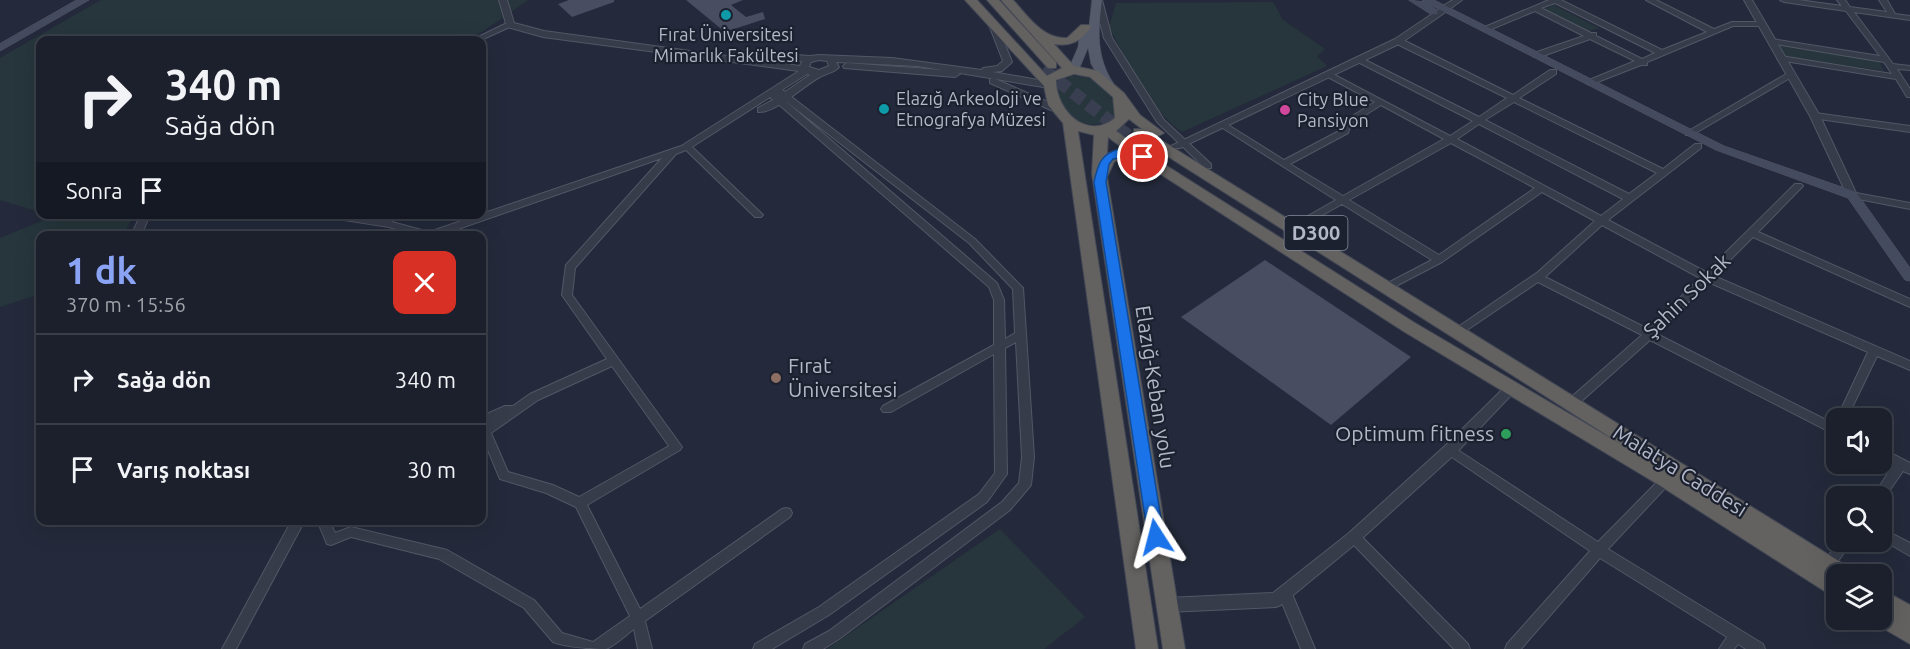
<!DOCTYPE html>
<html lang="tr">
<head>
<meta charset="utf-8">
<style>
	body { margin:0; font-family:Ubuntu,sans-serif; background:#282d38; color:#f1f3f6; height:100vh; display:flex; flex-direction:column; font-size:22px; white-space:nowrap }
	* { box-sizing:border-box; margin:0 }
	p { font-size:20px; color:#a0a3a9 }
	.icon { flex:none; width:33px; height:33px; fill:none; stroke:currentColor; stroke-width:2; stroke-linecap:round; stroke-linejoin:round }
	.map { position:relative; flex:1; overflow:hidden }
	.details { position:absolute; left:36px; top:231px; width:450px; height:294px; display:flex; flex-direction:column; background:#1b202c; border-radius:12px; box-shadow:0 6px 24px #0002,0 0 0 2px #393e48 }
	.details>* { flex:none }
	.banner { position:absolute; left:36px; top:36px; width:450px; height:183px; border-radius:12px; box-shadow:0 6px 24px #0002,0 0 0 2px #393e48; background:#1b202c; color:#f1f3f6; overflow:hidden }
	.fabs { position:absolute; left:1826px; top:408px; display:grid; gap:12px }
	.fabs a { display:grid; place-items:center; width:66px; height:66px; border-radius:12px; background:#1b202c; box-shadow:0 6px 24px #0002,0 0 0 2px #393e48; font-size:30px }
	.pin { position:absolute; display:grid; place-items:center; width:51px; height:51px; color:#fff; margin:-26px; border:3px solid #fff; border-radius:50%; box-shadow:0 2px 6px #0007 }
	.me { position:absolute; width:66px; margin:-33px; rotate:351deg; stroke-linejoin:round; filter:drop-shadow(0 0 4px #0008) }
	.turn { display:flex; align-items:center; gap:21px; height:126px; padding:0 30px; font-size:27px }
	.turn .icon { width:78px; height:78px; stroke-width:2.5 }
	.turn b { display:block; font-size:42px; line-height:51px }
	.then { display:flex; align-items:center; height:57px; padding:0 30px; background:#0003; gap:12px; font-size:22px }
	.round { display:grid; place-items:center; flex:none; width:63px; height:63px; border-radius:12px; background:#282d38 }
	.overview { display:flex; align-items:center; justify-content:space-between; height:102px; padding:0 30px }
	h1 { font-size:36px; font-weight:700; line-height:45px; color:#8ba3f4 }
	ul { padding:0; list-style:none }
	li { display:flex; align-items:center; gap:18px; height:90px; padding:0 30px; border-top:2px solid #393e48 }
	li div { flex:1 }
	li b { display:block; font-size:22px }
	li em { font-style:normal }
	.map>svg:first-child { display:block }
</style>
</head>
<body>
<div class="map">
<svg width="1910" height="649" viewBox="0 0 1910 649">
	<rect width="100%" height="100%" fill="#242a3b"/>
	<g fill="#26363c">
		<path d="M101,0h427l-46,32 -23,8h-419v172l-40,-12v-142z"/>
		<path d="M1273,2l10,18 42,29 -8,7 10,10 -145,66c-32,-21 -55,-72 -73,-105l7,-24z"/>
		<path d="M1554,5l45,23 -12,4 -44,-22z"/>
		<path d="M1780,46l99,15 5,10 -99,-15z"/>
		<path d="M1071,76c25,-1 39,13 46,35l-3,9c-26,13 -64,-4 -57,-36z"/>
		<path d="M56,215h78l-11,20 -83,1v58l-40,13v-69z"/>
		<path d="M1000,529l85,88 -41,32h-217z"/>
	</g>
	<g fill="#484d62">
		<path d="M569,0h45v2l-42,15 -14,-13z"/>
		<path d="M686,0h57l-12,5 15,12 17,-5 2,7 -40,13z"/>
		<path d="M1265,260l146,97 -80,68 -150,-108z"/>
	</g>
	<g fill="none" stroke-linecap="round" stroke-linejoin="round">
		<path stroke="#393f50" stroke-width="13" stroke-dasharray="13 6" stroke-linecap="butt" d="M1043,69l87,68"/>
		<defs>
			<g id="minor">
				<path d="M1094,0h8l10,38 52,82 47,44v4h-6l-48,-46 -53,-84z"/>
				<path d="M1453,0h9l-15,11h-6v-4z"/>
				<path d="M1549,0h12l101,50 45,-18 -61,-32h10l58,29 18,-7h30l4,2 -4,2h-29l-86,36v3h-6l-51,20 -4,-2 1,-2 48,-20 -45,-22 -50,18h-6v-4l50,-17 -49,-25 -48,20 -7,-2zM1555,3l100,50 -13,6 -46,-23v-3h-5l-50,-25z"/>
				<path d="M1780,0h19l43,6 -5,-6h8l5,7 37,5 -8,-12h8l8,14 15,2v4l-56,-8 39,52 17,2v4l-13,-1 13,20v8h-3l-11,-18 -118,-19 -1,-2 4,-2 111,18 -8,-12 -115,-19 -1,-2 4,-2 108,17 -34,-45 -62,-9z"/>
				<path d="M507,23l7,2 -33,15h-9z"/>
				<path d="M1395,39h6l112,56 37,-25h6v4l-37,24 144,71 32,-25h6v4l-93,72 98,52 89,-88h6l2,2 -2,2 -43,44 152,67v8l-157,-70 -39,39 196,85v9l-33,-14 -30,62h-10l31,-66 -160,-70 -51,52 179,91v10l-186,-95 -74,66h-8l-2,-3 2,-3 74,-65 -104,-53 -71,48h-8l-1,-3 80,-55 57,-51 -53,-29 -100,70 -50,26 -4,-1 -1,-2 1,-2 44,-23 -90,-56 -37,21h-6l-2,-2 2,-2 37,-21 -118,-75 1,-2h6l59,37 57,-30 3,-9 31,-19 -49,-26 -1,-2 4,-2 121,64 23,-15 -117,-60 -1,-2 4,-2 120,60 28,-19 -112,-55zM1514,102l143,71 -28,21 -144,-74zM1381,105l63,34 -101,57 -53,-32 58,-31 3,-9zM1479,124l144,75 -22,17 -144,-77zM1451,143l84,45 -96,67 -90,-55zM1602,225l98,53 -52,51 -103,-52z"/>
				<path d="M1788,73h3l4,2 -103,60h-6l-1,-2z"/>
				<path d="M774,88h6l195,151 48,49 11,169 -3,28 -21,25 -171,129 -16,10h-20l2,-5 24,-13 173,-129 17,-19 3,-26 -6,-115 -11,6 2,126 -20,28 -158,113 -57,34h-19l2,-5 64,-37 160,-113 16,-21 -1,-119 -103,58h-8l-2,-3 2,-3 111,-61v-45l-5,-13 -213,-185v-4h6l215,185 7,17 1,39 10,-6 -2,-44 -44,-46 -195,-151z"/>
				<path d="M1815,113l95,13v6l-98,-14v-4z"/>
				<path d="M687,144l3,1 73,70 -2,2h-6l-69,-67 -10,4 -101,114 -3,27 110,152 -2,3 -93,55 53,104 142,-100 4,-1 4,1 2,4 -2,4 -145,104 7,28h-14l-4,-20c-7,5 -21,18 -28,20 -12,0 -41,-2 -53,-7l-29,-34 -85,-49 -88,-22 -20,8 -4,-1 -10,-24h12l6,13 16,-6 96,23 87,50 28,33 31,9 37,-26 -54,-109 -30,-14 -46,-14 -18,-43v-9l5,-3 -5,1v-9l23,-10h8l17,-12 77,-35 -45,-64 4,-30 96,-107 -224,78h-19l-30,-9 -64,-10 -4,-3h26l35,6 -3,-6h9l4,8 37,10zM612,366l57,80 -90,51 -26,-12 -45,-13 -17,-39 47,-33z"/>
				<path d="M141,214h9l-9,22h-10z"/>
				<path d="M1450,445l148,97 64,-65 4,-2 4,2 2,3 -2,3 -62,66 155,95 2,5h-19l-8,-5 -4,5h-15l8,-12 -127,-79 -79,91h-16l2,-5 83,-93 -144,-98 -2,-3 2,-3z"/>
				<path d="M1881,448l29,15v11l-7,-3 -20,29h-2v-4h-8l20,-30 -12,-7z"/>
				<path d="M292,520h13l-69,129h-14z"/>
				<path d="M1881,528l29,15v13l-29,-17z"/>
				<path d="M1354,532l4,1 110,111 2,5h-16l-104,-108 -2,-4 2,-4z"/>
				<path d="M1839,542h13l-20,27 -5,2 -5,-2 -1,-4z"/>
				<path d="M1285,587l5,2 25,60h-14l-23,-56 2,-4z"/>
			</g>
			<g id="tertiary">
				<path d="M499,0h8l7,23 30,8 256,35 2,-5 -65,-4 -4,-3 4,-3 73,5 9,-1 73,3 90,12 1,-2 14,-2 6,-5 -14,-36 4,-3 4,3 15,37 -10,9 -9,1 56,10 5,3 -5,3 -131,-22 -82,-4 3,5 -2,2c-5,4 -12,5 -17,8 -16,8 -45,37 -62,35v-4l15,-8 -3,-3 -83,53 -4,-1v-4l116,-74 -256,-34 -36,-10zM819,60l8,1 2,5 -10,4 -10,-3 2,-5zM807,74l3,1 -31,21 -2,-3z"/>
				<path d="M1744,0h8l68,116 36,77 54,10v6l-62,-12 -38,-81z"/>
				<path d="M1444,6l4,3 -1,2 -46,32 -221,105h-8l-1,-2 224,-107z"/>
				<path d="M847,63l108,8 5,3 -5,3 -111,-9 -1,-2z"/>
				<path d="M993,78l64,28 2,2 -5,3 -3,-1 -61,-27v-4z"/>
				<path d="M1512,382l4,2 2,3 -2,3 -61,64 -96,87 -78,64 -5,2 -109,5 -5,-2 -3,-5 3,-5 5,-2 106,-5 76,-60 96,-87 63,-62z"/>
			</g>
			<g id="secondary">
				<path d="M77,0h12l-89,51v-7z"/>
				<path d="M1409,0l15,2 -2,-2h12l290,146 132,46 54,76v13l-5,-1 -57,-82 -132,-48 -291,-148 12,8v4h-6z"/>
			</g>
			<path id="primary" d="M1092,0h10c-4,31 -6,57 12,84l-6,3 -4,-1 -13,-22 -3,-16 -10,24 -4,1 -6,-3 10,-23 2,-20 9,-2z"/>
			<g id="trunk">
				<path d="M965,0h12l70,76 15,-8 -61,-68h12c15,16 29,39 54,38l14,-13h8l2,2c-10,14 -20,20 -37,17l20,22 24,5 26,22 16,22 24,18 -8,4 694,431 3,6h-17v23l-7,-3 -170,-109 -256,-154 -269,-174 -13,1 -7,4 -7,15 78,472h-22l-71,-475 2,-39 -16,-4 80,518h-22l-73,-526 -15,-18 -4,-19zM1074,74l16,3 23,20 2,21c-28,23 -59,-7 -59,-38zM1129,119l13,10h-8v6l490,311 -209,-123 -267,-169 -32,-23zM1108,137l16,12 -17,5z"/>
				<path d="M987,0h12l57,62v6h-8z"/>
				<path d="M1881,589l29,16v39l-36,-21 -2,-3h9z"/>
			</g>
		</defs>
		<use href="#minor" stroke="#525766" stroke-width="2"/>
		<use href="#tertiary" stroke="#525766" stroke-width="2"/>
		<use href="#secondary" stroke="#525766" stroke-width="1"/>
		<use href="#primary" stroke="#404554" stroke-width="1"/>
		<use href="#trunk" stroke="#424756" stroke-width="2"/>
		<use href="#minor" fill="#373c4b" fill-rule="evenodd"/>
		<use href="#tertiary" fill="#373c4b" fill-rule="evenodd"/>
		<use href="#secondary" fill="#454b5e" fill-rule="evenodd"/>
		<use href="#primary" fill="#555b6b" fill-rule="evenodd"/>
		<use href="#trunk" fill="#636260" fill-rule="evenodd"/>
	</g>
	<path fill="#1a73e8" stroke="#114b97" stroke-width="1.5" d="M1119,149l22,1 7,7 -5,3 -9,-4 -21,3 -4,5 -3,18 58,355 -2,5h-12l-2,-5 -54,-355c4,-18 7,-28 25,-33z"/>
	<g fill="#0f9aa8" stroke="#1c2130" stroke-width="2">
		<circle cx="726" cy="15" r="6"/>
		<circle cx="884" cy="109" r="6"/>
	</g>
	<circle fill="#d1479c" stroke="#1c2130" stroke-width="2" cx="1285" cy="110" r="6"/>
	<circle fill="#8d6e63" stroke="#1c2130" stroke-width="2" cx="776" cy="378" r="6"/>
	<circle fill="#2e9e5b" stroke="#1c2130" stroke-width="2" cx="1506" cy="434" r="6"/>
	<g text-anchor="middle" stroke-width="4.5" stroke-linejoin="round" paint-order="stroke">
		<g font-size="18" fill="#b3b7c7" stroke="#1c2130" text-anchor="start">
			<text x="726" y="41" text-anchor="middle">Fırat Üniversitesi<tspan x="726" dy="21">Mimarlık Fakültesi</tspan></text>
			<text x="896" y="105">Elazığ Arkeoloji ve<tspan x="896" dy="21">Etnografya Müzesi</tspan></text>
			<text x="1297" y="106">City Blue<tspan x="1297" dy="21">Pansiyon</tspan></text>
		</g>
		<rect fill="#1c2130" stroke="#868a9a" stroke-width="1.5" x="1284.5" y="216" width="63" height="34" rx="4.5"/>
		<g font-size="20" font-weight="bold" fill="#b3b7c7">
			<text x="1316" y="240">D300</text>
		</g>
		<g font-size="21" fill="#b3b7c7" stroke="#1c2130">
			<text transform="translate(1687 296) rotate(-44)" y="7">Şahin Sokak</text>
			<text transform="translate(1155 387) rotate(81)" y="7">Elazığ-Keban yolu</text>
			<text transform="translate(1680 471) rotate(32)" y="7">Malatya Caddesi</text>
		</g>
		<g font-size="21" fill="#b3b7c7" stroke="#1c2130" text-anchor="start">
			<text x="788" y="373">Fırat<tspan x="788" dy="24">Üniversitesi</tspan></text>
			<text x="1494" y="441" text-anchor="end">Optimum fitness</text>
		</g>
	</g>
</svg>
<div class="fabs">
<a><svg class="icon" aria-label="sound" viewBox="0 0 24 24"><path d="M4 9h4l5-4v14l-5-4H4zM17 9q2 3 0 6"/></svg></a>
<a><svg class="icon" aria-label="search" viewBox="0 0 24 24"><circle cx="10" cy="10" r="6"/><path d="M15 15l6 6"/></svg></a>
<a><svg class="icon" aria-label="layers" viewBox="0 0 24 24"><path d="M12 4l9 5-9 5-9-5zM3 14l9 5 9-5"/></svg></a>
</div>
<div class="pin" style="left:1143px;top:157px;background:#d93025"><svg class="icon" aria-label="arrive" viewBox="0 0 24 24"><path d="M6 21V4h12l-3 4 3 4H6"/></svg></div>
<svg class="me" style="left:1156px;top:537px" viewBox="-20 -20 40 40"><path d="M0-17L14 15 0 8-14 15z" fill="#1a73e8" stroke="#fff" stroke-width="4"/></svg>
<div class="banner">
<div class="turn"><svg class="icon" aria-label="right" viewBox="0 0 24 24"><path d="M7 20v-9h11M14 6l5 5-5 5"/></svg><div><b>340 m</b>Sağa dön</div></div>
<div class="then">Sonra<svg class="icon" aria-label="arrive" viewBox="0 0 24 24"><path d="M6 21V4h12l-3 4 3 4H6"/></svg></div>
</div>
<section class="details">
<div class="overview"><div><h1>1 dk</h1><p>370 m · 15:56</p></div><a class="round" style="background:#d93025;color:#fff"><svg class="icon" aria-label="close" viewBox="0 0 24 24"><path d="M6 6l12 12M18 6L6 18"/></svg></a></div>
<ul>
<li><svg class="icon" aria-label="right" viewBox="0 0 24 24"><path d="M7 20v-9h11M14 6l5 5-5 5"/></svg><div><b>Sağa dön</b></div><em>340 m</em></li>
<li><svg class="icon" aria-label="arrive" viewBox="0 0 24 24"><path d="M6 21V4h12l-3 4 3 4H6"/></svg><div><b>Varış noktası</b></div><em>30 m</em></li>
</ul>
</section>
</div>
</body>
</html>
